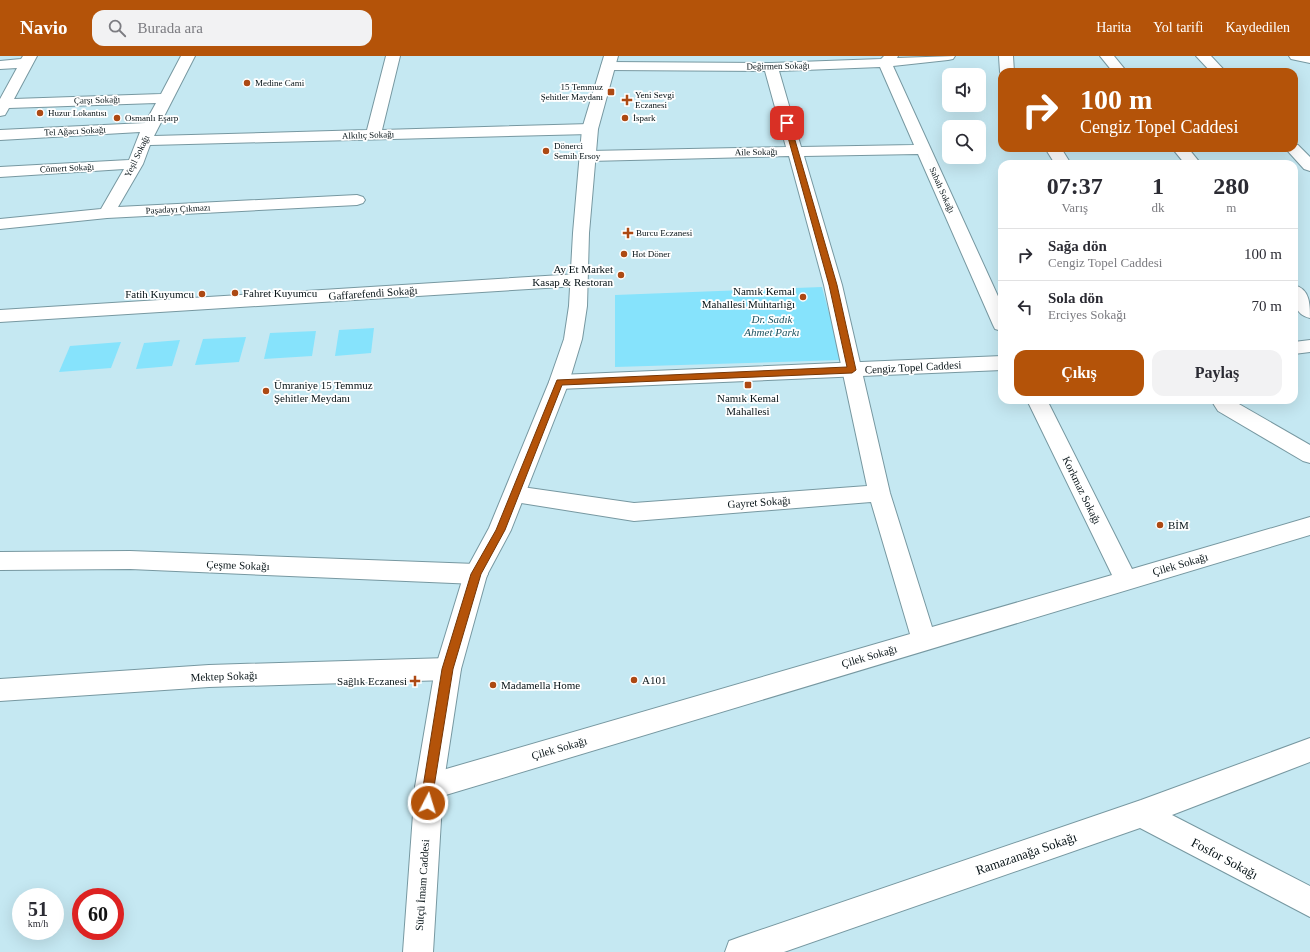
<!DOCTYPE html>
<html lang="tr">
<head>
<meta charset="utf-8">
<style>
	body { margin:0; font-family:"Times New Roman",serif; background:#f2f2f3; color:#2b2b33; height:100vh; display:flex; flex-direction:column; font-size:15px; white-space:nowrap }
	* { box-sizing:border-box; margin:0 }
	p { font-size:13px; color:#7c7c81 }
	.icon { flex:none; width:22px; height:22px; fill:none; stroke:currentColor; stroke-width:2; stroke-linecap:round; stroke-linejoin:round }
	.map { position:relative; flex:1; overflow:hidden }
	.sheet { position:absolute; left:998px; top:104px; width:300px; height:244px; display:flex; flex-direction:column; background:#fff; border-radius:12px; box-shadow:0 4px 16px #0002 }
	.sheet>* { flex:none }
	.top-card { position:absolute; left:998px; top:12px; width:300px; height:84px; border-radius:12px; box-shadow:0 4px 16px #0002; background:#b45309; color:#fff; overflow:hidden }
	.buttons { position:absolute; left:942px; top:12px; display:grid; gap:8px }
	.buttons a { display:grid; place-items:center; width:44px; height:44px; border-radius:8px; background:#fff; box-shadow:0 4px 16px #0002; font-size:20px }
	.speed { position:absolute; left:12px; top:832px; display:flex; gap:8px; font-size:20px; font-weight:700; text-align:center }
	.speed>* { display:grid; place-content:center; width:52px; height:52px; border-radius:50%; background:#fff; box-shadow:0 4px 16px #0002; line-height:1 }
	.speed small { font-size:10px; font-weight:400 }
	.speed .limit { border:6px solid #d22; background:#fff; color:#111 }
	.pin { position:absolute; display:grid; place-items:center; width:34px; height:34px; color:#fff; margin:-17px; border-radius:8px; box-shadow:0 2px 6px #0006 }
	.me { position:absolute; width:44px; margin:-22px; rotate:5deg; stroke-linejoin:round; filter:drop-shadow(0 0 3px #0008) }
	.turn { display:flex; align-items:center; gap:14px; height:84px; padding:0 16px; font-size:18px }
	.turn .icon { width:52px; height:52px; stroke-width:2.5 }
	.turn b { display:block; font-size:28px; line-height:34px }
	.eta { display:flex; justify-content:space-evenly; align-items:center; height:68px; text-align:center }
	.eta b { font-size:24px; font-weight:800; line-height:28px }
	.primary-button { display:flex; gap:8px; margin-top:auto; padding:8px 16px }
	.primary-button a { flex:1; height:46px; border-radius:12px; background:#b45309; color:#fff; font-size:16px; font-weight:800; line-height:46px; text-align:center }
	.primary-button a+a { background:#f2f2f3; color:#2b2b33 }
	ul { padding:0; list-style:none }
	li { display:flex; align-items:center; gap:12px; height:52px; padding:0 16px; border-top:1px solid #e1e1e2 }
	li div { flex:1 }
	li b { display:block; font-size:15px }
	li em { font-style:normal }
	header { display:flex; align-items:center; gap:24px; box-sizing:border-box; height:56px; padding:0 20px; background:#b45309; color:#fff }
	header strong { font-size:19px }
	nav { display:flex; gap:22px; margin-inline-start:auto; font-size:14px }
	.search { width:280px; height:36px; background:#f2f2f3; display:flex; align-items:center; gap:10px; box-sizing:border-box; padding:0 14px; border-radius:12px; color:#7c7c81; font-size:15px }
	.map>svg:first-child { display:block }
</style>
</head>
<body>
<header>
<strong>Navio</strong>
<div class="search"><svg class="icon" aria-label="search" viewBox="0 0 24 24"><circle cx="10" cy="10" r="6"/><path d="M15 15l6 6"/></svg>Burada ara</div>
<nav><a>Harita</a><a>Yol tarifi</a><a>Kaydedilen</a></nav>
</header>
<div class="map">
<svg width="1310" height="896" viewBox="0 0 1310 896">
	<rect width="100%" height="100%" fill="#c5e8f2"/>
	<g fill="#86e3fc">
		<path d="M822,231l20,73 -227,7v-72z"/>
		<path d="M374,272l-3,25 -36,3 4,-26z"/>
		<path d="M316,275l-4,25 -48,3 6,-26z"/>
		<path d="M246,281l-7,25 -44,3 8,-26z"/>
		<path d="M180,284l-8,26 -36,3 8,-26z"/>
		<path d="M121,286l-10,26 -52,4 11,-26z"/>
	</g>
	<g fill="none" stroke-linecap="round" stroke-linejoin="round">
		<defs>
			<g id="street">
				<path d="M23,0h14l-23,43 147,-5 20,-38h14l-41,80 213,-6 19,-74h14l-18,74 208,-6 5,2 3,3 -3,3 -5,2 -440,11 -7,19 -25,43 239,-12 6,2 2,3 -2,3 -6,2 -250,13 -107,11v-10l101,-10 23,-40 -124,8v-10l129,-7 11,-28 -140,8v-10l145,-7 11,-20 -147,5 -4,7 -5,1v-17l17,-31 -17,1v-8l21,-2z"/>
				<path d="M884,0h14l-1,2 58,-2 -2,3 -5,1 -55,6 109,239v26l-7,-2 -2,-4 -75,-171 -114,2 38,129 48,208 42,134 180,-52 -85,-175h20l85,169 178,-52v18l-881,265 -10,-4 -4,-9 4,-9 10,-4 481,-140 -39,-132 -237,19 -119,-19 -8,-2 -3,-6 3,-6 8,-2 119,17 233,-17 -43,-201 -35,-129 -200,5 -5,-2 -3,-3 3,-3 5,-2 197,-4 -21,-76 -157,-1 -5,-1 -2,-3 2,-3 5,-1 163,1 110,-4zM880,11l34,78 -113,2 -22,-76z"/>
				<path d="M999,0h14l1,16h-12v3l-2,-3z"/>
				<path d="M1100,0h14l13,16h-14z"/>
				<path d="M1196,0h15l15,16h-15z"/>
				<path d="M1289,0h21v7l-19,-4z"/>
				<path d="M1294,88l4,1 12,12v14l-6,-2 -19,-21h9z"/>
				<path d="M1045,92h16l10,16h-16z"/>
				<path d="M1172,92h16l13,16h-16z"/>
				<path d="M578,218l6,2 3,4 -3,4 -6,2 -578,36v-12z"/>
				<path d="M1294,229c16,4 16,19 16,33 -17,-4 -16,-18 -16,-33z"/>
				<path d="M1211,344h21l78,45v18l-7,-2 -85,-50z"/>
				<path d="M130,495l346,13 8,3 4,7 -4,7 -8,3 -346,-15 -130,1v-18z"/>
				<path d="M448,602l9,3 4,8 -4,8 -9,3 -239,7 -209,14v-22l209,-14z"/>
				<path d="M1310,682v24l-138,53 138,71v31l-170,-89 -356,124h-59l4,-11 11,-4 401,-137z"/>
			</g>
			<g id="secondary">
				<path d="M1310,284v12l-16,2v-12z"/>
				<path d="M1002,300v14l-443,19 -7,-2 -3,-5 3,-5 7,-2z"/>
			</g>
			<path id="primary" d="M604,0h14l-20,73 -9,104 -2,73 -5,33 -13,43 -58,148 -24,45 -26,94 -18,118 -10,165h-30l12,-165 20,-118 29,-95 25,-46 60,-146 15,-43 5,-33 4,-73 9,-104z"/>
		</defs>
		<use href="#street" stroke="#7798a1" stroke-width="2"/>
		<use href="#secondary" stroke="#7798a1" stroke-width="2"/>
		<use href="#primary" stroke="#7798a1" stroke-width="2"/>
		<use href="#street" fill="#fff" fill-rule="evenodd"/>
		<use href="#secondary" fill="#fff" fill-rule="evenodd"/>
		<use href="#primary" fill="#fff" fill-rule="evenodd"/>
	</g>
	<path fill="#b45309" stroke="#753606" d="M785,66l5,1 47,162 19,85 -4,3 -290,12 -57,145 -24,44 -28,95 -19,118 -2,20 -4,1 -4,-1 -2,-4 1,-16 19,-118 29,-95 25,-44 61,-150 290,-13 -18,-82 -45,-162z"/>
	<g fill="#ad4913" stroke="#fff" stroke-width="1.5">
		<circle cx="247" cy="27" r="4"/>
		<rect x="607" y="32" width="8" height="8" rx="2"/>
		<path d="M625 38h4v4h4v4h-4v4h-4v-4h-4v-4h4z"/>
		<circle cx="40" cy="57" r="4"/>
		<circle cx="117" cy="62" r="4"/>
		<circle cx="625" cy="62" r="4"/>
		<circle cx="546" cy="95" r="4"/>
		<path d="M626 171h4v4h4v4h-4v4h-4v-4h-4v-4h4z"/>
		<circle cx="624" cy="198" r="4"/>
		<circle cx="621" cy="219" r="4"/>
		<circle cx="235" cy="237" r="4"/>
		<circle cx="202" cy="238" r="4"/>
		<circle cx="803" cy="241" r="4"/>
		<rect x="744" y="325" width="8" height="8" rx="2"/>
		<circle cx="266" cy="335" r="4"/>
		<circle cx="1160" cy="469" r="4"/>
		<circle cx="634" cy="624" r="4"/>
		<path d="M413 619h4v4h4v4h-4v4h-4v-4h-4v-4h4z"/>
		<circle cx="493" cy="629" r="4"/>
	</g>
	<g text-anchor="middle" stroke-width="3.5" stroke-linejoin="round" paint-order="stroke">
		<g font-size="9" fill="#061216" stroke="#fff">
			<text transform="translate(778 10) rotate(-1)" y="3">Değirmen Sokağı</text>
			<text transform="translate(97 44) rotate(-2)" y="3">Çarşı Sokağı</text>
			<text transform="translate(75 75) rotate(-3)" y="3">Tel Ağacı Sokağı</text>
			<text transform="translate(368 79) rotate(-2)" y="3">Alkılıç Sokağı</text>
			<text transform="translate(756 96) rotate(-1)" y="3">Aile Sokağı</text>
			<text transform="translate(137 100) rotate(-64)" y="3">Yeşil Sokağı</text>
			<text transform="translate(67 112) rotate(-3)" y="3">Cömert Sokağı</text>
			<text transform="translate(942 134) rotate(66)" y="3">Sabah Sokağı</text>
			<text transform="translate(178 153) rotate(-3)" y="3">Paşadayı Çıkmazı</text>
		</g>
		<g font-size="9" fill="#061216" stroke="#fff" text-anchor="start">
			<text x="255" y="30">Medine Cami</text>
			<text x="603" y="34" text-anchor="end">15 Temmuz<tspan x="603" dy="10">Şehitler Maydanı</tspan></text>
			<text x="635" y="42">Yeni Sevgi<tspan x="635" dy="10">Eczanesi</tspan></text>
			<text x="48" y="60">Huzur Lokantısı</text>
			<text x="125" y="65">Osmanlı Eşarp</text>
			<text x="633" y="65">İspark</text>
			<text x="554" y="93">Dönerci<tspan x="554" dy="10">Semih Ersoy</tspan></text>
			<text x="636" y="180">Burcu Eczanesi</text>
			<text x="632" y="201">Hot Döner</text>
		</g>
		<g font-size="11" fill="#061216" stroke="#fff" text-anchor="start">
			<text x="613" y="217" text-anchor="end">Ay Et Market<tspan x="613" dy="13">Kasap &amp; Restoran</tspan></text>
			<text x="795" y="239" text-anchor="end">Namık Kemal<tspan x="795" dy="13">Mahallesi Muhtarlığı</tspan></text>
			<text x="243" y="241">Fahret Kuyumcu</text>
			<text x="194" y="242" text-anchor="end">Fatih Kuyumcu</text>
			<text x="274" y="333">Ümraniye 15 Temmuz<tspan x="274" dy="13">Şehitler Meydanı</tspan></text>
			<text x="748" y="346" text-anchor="middle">Namık Kemal<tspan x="748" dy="13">Mahallesi</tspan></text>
			<text x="1168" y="473">BİM</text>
			<text x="642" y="628">A101</text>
			<text x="407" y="629" text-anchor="end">Sağlık Eczanesi</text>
			<text x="501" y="633">Madamella Home</text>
		</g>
		<g font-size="11" fill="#061216" stroke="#fff">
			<text transform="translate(373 237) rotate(-4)" y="4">Gaffarefendi Sokağı</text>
			<text transform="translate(913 311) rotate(-3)" y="4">Cengiz Topel Caddesi</text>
			<text transform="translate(1082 434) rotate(64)" y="4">Korkmaz Sokağı</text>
			<text transform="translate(759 446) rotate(-4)" y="4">Gayret Sokağı</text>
			<text transform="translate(1180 508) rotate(-16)" y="4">Çilek Sokağı</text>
			<text transform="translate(238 509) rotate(2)" y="4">Çeşme Sokağı</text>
			<text transform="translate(869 600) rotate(-16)" y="4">Çilek Sokağı</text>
			<text transform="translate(224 620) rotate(-2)" y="4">Mektep Sokağı</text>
			<text transform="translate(559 692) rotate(-16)" y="4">Çilek Sokağı</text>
			<text transform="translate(422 829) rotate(-86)" y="4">Sütçü İmam Caddesi</text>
		</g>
		<g font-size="11" font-style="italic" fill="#1b525f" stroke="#fff">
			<text x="772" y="267">Dr. Sadık<tspan x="772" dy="13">Ahmet Parkı</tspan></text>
		</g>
		<g font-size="13" fill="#061216" stroke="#fff">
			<text transform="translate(1026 797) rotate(-19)" y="5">Ramazanağa Sokağı</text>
			<text transform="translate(1225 802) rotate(28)" y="5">Fosfor Sokağı</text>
		</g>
	</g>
</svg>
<div class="buttons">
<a><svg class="icon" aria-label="sound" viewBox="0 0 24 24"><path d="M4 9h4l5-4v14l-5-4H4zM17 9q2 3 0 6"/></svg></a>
<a><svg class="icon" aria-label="search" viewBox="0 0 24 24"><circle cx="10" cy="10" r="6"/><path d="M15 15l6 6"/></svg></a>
</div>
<div class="speed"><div>51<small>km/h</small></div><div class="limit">60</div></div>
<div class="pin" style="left:787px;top:67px;background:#d93025"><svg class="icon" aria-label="arrive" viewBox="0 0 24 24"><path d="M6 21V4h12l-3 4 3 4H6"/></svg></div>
<svg class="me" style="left:428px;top:747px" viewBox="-20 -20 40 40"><circle r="17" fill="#b45309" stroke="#fff" stroke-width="3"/><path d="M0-11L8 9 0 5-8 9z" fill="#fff"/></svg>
<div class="top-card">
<div class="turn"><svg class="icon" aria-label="right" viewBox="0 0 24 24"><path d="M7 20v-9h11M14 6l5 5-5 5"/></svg><div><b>100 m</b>Cengiz Topel Caddesi</div></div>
</div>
<section class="sheet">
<div class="eta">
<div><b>07:37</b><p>Varış</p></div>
<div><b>1</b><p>dk</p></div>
<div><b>280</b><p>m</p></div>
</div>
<ul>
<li><svg class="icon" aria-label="right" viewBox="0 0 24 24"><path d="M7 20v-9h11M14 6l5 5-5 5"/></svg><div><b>Sağa dön</b><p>Cengiz Topel Caddesi</p></div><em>100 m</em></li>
<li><svg class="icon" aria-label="left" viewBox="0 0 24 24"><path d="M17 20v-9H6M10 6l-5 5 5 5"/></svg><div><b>Sola dön</b><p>Erciyes Sokağı</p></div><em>70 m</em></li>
</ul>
<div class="primary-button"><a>Çıkış</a><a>Paylaş</a></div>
</section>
</div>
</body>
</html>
